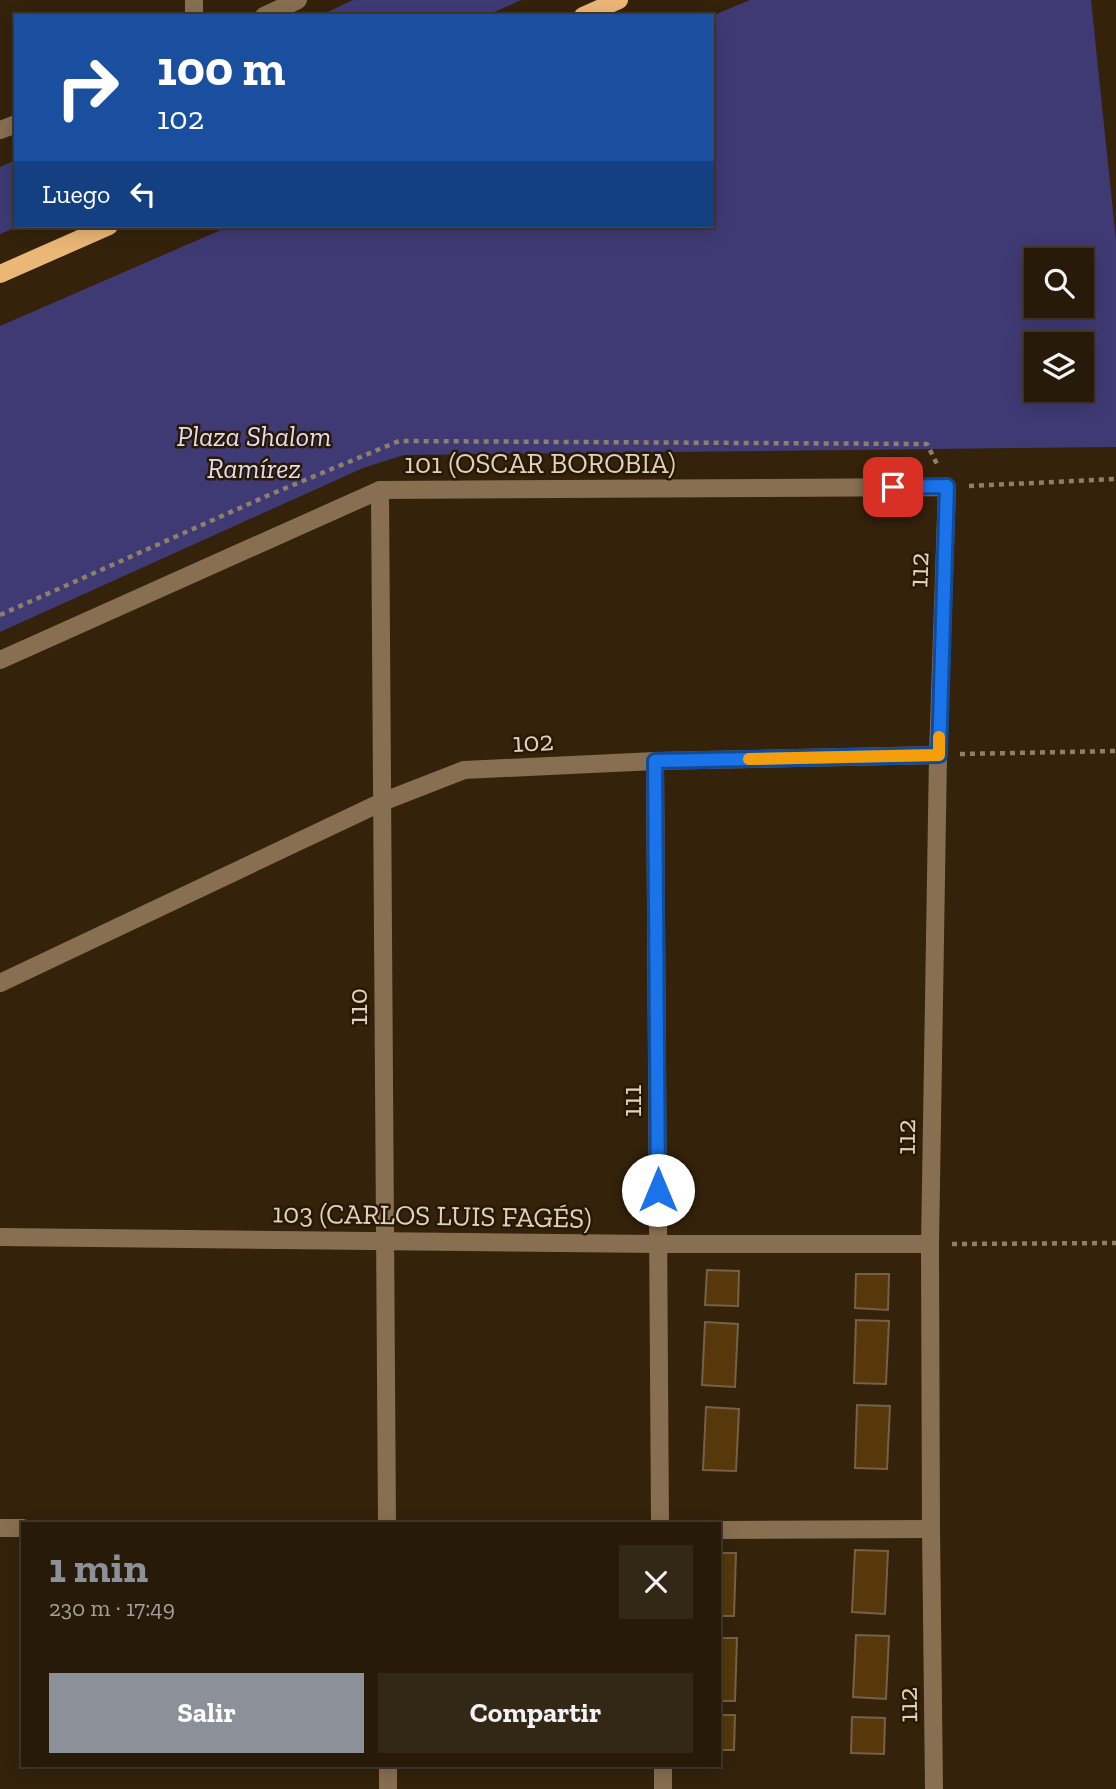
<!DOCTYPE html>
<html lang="es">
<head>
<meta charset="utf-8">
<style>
	body { margin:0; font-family:"Zilla Slab",serif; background:#332716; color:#f1f3f6; height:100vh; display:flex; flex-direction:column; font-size:26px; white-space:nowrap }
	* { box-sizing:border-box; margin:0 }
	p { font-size:23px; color:#a4a19c }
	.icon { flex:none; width:38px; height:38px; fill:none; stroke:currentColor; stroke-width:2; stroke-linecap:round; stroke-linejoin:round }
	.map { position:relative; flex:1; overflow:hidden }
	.side { position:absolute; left:21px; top:1522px; width:700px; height:245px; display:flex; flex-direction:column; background:#271a08; border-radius:0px; box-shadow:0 4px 18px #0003,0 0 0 2px #433829 }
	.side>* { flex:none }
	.top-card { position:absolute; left:14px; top:14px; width:700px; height:214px; border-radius:0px; box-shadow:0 4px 18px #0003,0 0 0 2px #433829; background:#1a4fa0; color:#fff; overflow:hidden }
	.buttons { position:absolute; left:1024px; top:248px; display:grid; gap:14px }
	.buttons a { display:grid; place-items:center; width:70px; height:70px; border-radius:0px; background:#271a08; box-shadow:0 4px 18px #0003,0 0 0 2px #433829; font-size:35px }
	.pin { position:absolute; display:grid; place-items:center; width:60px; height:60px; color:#fff; margin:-30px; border-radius:14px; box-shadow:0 4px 10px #0006 }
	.me { position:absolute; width:77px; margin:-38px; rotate:0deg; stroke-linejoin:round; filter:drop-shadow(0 0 5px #0008) }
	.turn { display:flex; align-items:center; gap:24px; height:147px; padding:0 28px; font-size:32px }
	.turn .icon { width:91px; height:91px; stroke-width:2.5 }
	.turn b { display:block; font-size:49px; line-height:60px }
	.then { display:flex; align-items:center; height:66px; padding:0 28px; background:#0003; gap:14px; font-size:26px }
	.round { display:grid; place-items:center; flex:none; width:74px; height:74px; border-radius:0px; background:#332716 }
	.headline { display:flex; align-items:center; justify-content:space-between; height:119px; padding:0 28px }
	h1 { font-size:42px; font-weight:800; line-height:52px; color:#8c9099 }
	.primary-button { display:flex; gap:14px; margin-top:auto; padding:14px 28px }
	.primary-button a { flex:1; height:80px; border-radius:0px; background:#8c9099; color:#fff; font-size:28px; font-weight:800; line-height:80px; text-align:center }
	.primary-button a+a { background:#332716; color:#f1f3f6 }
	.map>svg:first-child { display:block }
</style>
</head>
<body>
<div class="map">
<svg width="1116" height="1789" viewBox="0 0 1116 1789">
	<rect width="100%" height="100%" fill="#34220b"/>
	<g fill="#3f3a74" fill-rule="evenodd">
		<path d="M353,0h168l-35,16h-167z"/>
		<path d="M750,0h341l25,240v207l-712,8 -41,13 -363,164v-306l230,-100h482v-210zM1036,261h46v45h-46zM1036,345h46v45h-46z"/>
		<path d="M16,160v66h3l-19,8v-67z"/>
	</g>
	<g fill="#56380b" stroke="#766148" stroke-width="2">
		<path d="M707,1270l32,1 -1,35 -33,-1z"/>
		<path d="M856,1274h33l-1,36 -33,-2z"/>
		<path d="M856,1320l33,1 -3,63 -32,-1z"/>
		<path d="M705,1322l33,2 -3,63 -33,-2z"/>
		<path d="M857,1405l33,1 -3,63 -32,-1z"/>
		<path d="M706,1407l33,2 -3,62 -33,-1z"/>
		<path d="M855,1550l33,1 -3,63 -33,-2z"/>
		<path d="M719,1553h17l-2,63h-15z"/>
		<path d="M856,1635l33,1 -3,63 -33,-2z"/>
		<path d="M719,1638h18l-2,63h-16z"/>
		<path d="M719,1715h16l-1,35h-15z"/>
		<path d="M852,1717l33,1 -1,36 -33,-1z"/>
	</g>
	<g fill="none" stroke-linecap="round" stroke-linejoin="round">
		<g stroke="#8e7f6d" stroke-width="4.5" stroke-dasharray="5 5" stroke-linecap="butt">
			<path d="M969,486l147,-7"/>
			<path d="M0,615l269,-120 130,-54 528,3 10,20"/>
			<path d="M960,754l156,-3"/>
			<path d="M952,1244l164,-1"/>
		</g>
		<g stroke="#886f51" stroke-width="18">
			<path d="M194,0v16"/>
			<path d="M264,16l34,-16"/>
			<path d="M0,130l16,-6"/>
			<path d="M380,490l7,1034"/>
			<path d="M0,660l380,-170 567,-3 -9,268 -8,489 1,285 3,260"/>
			<path d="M655,761l5,763"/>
			<path d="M0,983l382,-181 82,-32 191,-9 283,-6"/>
			<path d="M0,1237l658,7h272"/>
			<path d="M0,1528h23"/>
			<path d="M719,1530l212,-1"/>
			<path d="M388,1766v23"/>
			<path d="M663,1766v23"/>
		</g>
		<g stroke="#ebb777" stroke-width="18">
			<path d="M583,16l36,-16"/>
			<path d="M0,274l109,-48"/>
		</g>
	</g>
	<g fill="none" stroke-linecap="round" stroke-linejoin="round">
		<defs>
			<path id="route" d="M658,1190l-3,-429 284,-6 8,-269 -54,1"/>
		</defs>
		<use href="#route" stroke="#114b97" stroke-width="18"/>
		<use href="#route" stroke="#1a73e8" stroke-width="12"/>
		<path stroke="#f59e0b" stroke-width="12" d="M749,759l190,-4v-18"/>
	</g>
	<g text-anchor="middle" stroke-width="5" stroke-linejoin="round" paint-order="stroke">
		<g font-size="28" font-style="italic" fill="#ddddf4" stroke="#2a1902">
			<text x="254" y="446">Plaza Shalom<tspan x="254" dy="32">Ramírez</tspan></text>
		</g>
		<g font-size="28" fill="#ded2c4" stroke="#2a1902">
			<text x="540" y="473">101 (OSCAR BOROBIA)</text>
			<text transform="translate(918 570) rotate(-88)" y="10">112</text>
			<text transform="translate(533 741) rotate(-3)" y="10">102</text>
			<text transform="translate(357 1007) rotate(-90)" y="10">110</text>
			<text transform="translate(631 1101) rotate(-90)" y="10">111</text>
			<text transform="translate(905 1137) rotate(-89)" y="10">112</text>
			<text transform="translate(432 1215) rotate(1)" y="10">103 (CARLOS LUIS FAGÉS)</text>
			<text transform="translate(907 1705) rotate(-91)" y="10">112</text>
		</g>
	</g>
</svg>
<div class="buttons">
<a><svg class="icon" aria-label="search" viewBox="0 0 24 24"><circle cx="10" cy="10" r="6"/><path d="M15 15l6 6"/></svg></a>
<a><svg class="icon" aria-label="layers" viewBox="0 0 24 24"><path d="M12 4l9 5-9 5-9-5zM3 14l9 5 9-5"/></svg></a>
</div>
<div class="pin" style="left:893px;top:487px;background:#d93025"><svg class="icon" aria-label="arrive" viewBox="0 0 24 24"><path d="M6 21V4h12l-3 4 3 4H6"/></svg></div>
<svg class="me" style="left:658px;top:1190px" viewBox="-20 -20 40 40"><circle r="19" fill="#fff"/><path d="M0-13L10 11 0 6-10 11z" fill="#1a73e8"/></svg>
<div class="top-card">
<div class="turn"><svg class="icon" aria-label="right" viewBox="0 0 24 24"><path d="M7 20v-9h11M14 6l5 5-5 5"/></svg><div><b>100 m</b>102</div></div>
<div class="then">Luego<svg class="icon" aria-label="left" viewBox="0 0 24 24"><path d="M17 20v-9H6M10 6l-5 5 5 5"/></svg></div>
</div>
<section class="side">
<div class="headline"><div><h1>1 min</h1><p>230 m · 17:49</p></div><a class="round"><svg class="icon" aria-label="close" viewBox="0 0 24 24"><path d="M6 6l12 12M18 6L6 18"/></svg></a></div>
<div class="primary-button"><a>Salir</a><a>Compartir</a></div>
</section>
</div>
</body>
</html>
